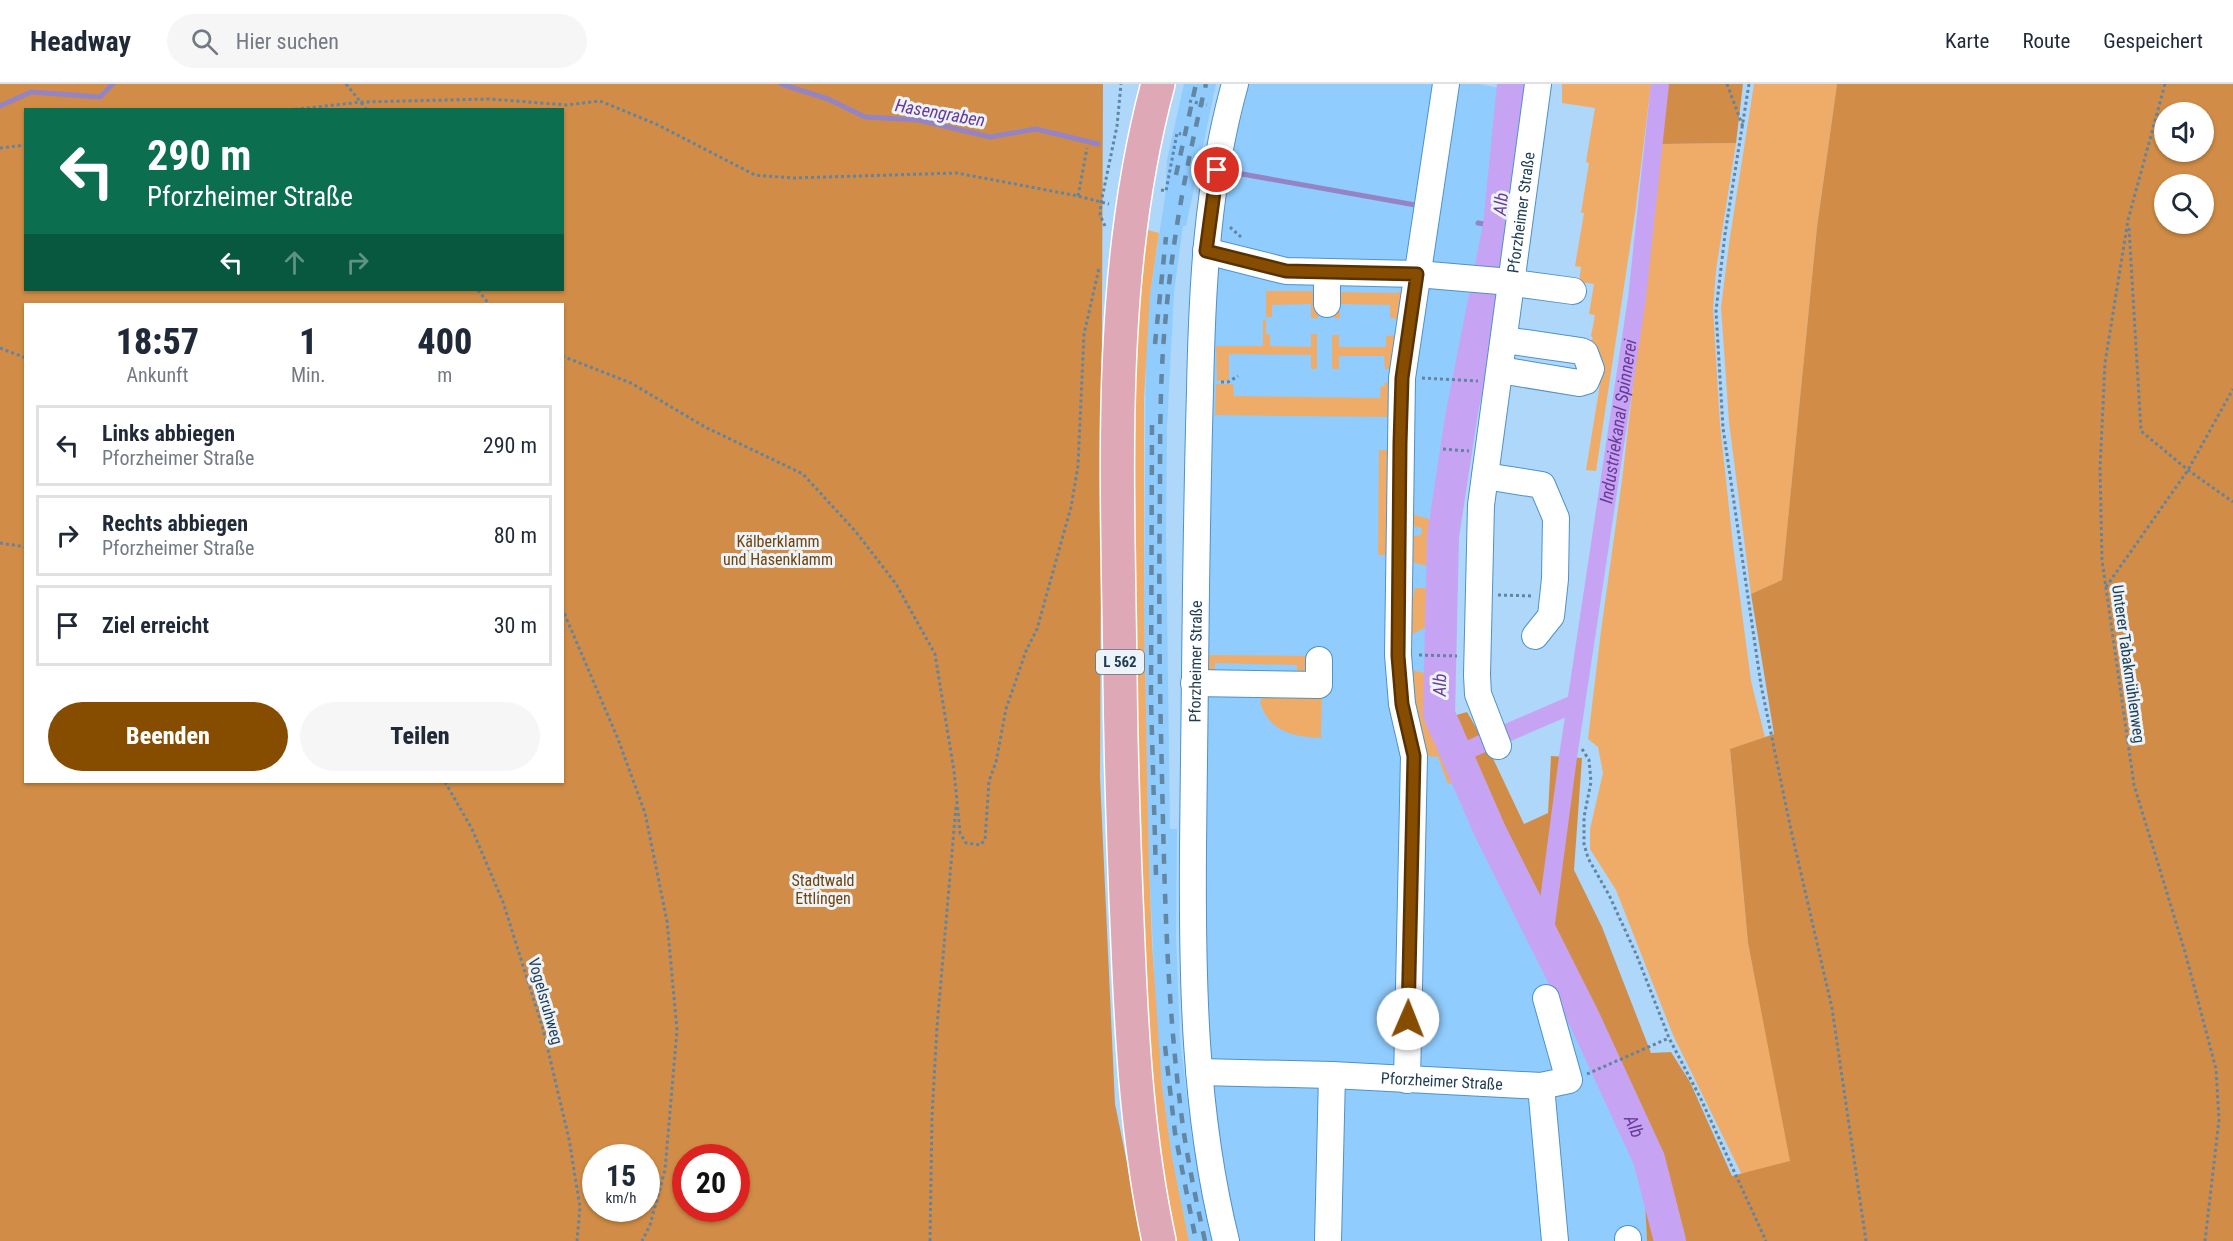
<!DOCTYPE html>
<html lang="de">
<head>
<meta charset="utf-8">
<style>
	body { margin:0; font-family:"Roboto Condensed",sans-serif; background:#f6f6f7; color:#1f2937; height:100vh; display:flex; flex-direction:column; font-size:22px; white-space:nowrap }
	* { box-sizing:border-box; margin:0 }
	p { font-size:20px; color:#747a83 }
	.icon { flex:none; width:33px; height:33px; fill:none; stroke:currentColor; stroke-width:2; stroke-linecap:round; stroke-linejoin:round }
	.map { position:relative; flex:1; overflow:hidden }
	.side { position:absolute; left:24px; top:219px; width:540px; height:480px; display:flex; flex-direction:column; background:#fff; border-radius:0px; box-shadow:0 2px 4px #0004 }
	.side>* { flex:none }
	.hud { position:absolute; left:24px; top:24px; width:540px; height:183px; border-radius:0px; box-shadow:0 2px 4px #0004; background:#0b6e4f; color:#fff; overflow:hidden }
	.fabs { position:absolute; left:2154px; top:18px; display:grid; gap:12px }
	.fabs a { display:grid; place-items:center; width:60px; height:60px; border-radius:50%; background:#fff; box-shadow:0 2px 4px #0004; font-size:30px }
	.speed { position:absolute; left:582px; top:1060px; display:flex; gap:12px; font-size:30px; font-weight:700; text-align:center }
	.speed>* { display:grid; place-content:center; width:78px; height:78px; border-radius:50%; background:#fff; box-shadow:0 2px 4px #0004; line-height:1 }
	.speed small { font-size:15px; font-weight:400 }
	.speed .limit { border:9px solid #d22; background:#fff; color:#111 }
	.pin { position:absolute; display:grid; place-items:center; width:51px; height:51px; color:#fff; margin:-26px; border:3px solid #fff; border-radius:50%; box-shadow:0 2px 6px #0007 }
	.me { position:absolute; width:66px; margin:-33px; rotate:1deg; stroke-linejoin:round; filter:drop-shadow(0 0 4px #0008) }
	.turn { display:flex; align-items:center; gap:21px; height:126px; padding:0 24px; font-size:27px }
	.turn .icon { width:78px; height:78px; stroke-width:2.5 }
	.turn b { display:block; font-size:42px; line-height:51px }
	.lanes { display:flex; align-items:center; height:57px; padding:0 24px; background:#0003; justify-content:center; gap:30px; direction:ltr }
	.lanes .off { opacity:.35 }
	.eta { display:flex; justify-content:space-evenly; align-items:center; height:102px; text-align:center }
	.eta b { font-size:36px; font-weight:800; line-height:42px }
	.action { display:flex; gap:12px; margin-top:auto; padding:12px 24px }
	.action a { flex:1; height:69px; border-radius:36px; background:#864d00; color:#fff; font-size:24px; font-weight:800; line-height:69px; text-align:center }
	.action a+a { background:#f6f6f7; color:#1f2937 }
	ul { padding:0; list-style:none }
	li { display:flex; align-items:center; gap:18px; height:81px; margin:0 12px 9px; padding:0 12px; border:3px solid #e0e1e3; border-radius:0px }
	li div { flex:1 }
	li b { display:block; font-size:22px }
	li em { font-style:normal }
	header { display:flex; align-items:center; gap:36px; box-sizing:border-box; height:84px; padding:0 30px; background:#fff; border-bottom:2px solid #e0e1e3 }
	header strong { font-size:28px }
	nav { display:flex; gap:33px; margin-inline-start:auto; font-size:21px }
	.search { width:420px; height:54px; background:#f6f6f7; display:flex; align-items:center; gap:15px; box-sizing:border-box; padding:0 21px; border-radius:33px; color:#747a83; font-size:22px }
	.map>svg:first-child { display:block }
</style>
</head>
<body>
<header>
<strong>Headway</strong>
<div class="search"><svg class="icon" aria-label="search" viewBox="0 0 24 24"><circle cx="10" cy="10" r="6"/><path d="M15 15l6 6"/></svg>Hier suchen</div>
<nav><a>Karte</a><a>Route</a><a>Gespeichert</a></nav>
</header>
<div class="map">
<svg width="2233" height="1157" viewBox="0 0 2233 1157">
	<rect width="100%" height="100%" fill="#aed7f9"/>
	<g fill="#90ccfe">
		<path d="M1184,0h32l-30,142h-3l-9,66 -7,135 -1,108 4,294h7l-1,107 4,103 12,99 20,103h-23l-17,-84 -10,-71 -6,-72 -7,-151 -5,-249 2,-273 4,-46 15,-98 2,-37z"/>
		<path d="M1247,0h232l26,5 -44,283 -32,147 -5,158 3,41 14,36 154,317 48,92 4,78h-408l-23,-111 -9,-79v-446l9,-321 9,-114z"/>
	</g>
	<g fill="#efac69">
		<path d="M1562,0h89l-16,130 -39,257 -10,-1 14,-86 -1,-14 -14,-23 8,-9 -2,-2 4,-21 -6,-1 5,-30 -15,-2 2,-15 -6,-1 9,-53h-3l8,-50 -3,-1 9,-54 -33,-5z"/>
		<path d="M1754,0h83l-20,143 -35,354 -31,13 -22,-172 -8,-115 9,-70z"/>
		<path d="M1736,59l-20,127 -3,39 7,116 13,120 18,136 14,56 -35,13 18,193 43,218 -49,14 -69,-140 -57,-145 -26,-41v-20l13,-56 -5,-26 -10,-8 13,-108 21,-151 39,-336z"/>
		<path d="M1144,145l15,4 -9,62 -6,103v216l5,249 3,81 10,142 10,71 17,84h-17l-23,-153 -16,-473 1,-264z"/>
		<path d="M1406,205l-6,30 -10,-1v-13l-50,-1v14h-6v-26l63,1z"/>
		<path d="M1266,207h52v27h-7v-14l-39,1v12h-6z"/>
		<path d="M1263,236h3v14l4,1v11l41,1v-13h6v35h-6v-14l-82,-1v27h-12l-1,-35h47z"/>
		<path d="M1332,251h7v12h47v-11l9,-1 -5,34h-5l-1,-13h-45v13h-7z"/>
		<path d="M1385,298l4,2v33l-174,-2 1,-31h17l1,12 146,2 1,-12h3z"/>
		<path d="M1379,366h10l-2,105h-9z"/>
		<path d="M1405,428l24,7 -1,47 -22,-5 -1,-24 16,-2 1,-7 -18,-3z"/>
		<path d="M1415,504h12l-1,39 -17,9 1,-29z"/>
		<path d="M1208,571l107,1 -1,21h-17v-12l-82,-2v12h-7z"/>
		<path d="M1408,585l16,4c-1,45 11,70 31,109l-7,2 -10,-27 -18,-2z"/>
		<path d="M1264,610l58,1 -1,43c-28,-1 -52,-6 -61,-36z"/>
	</g>
	<g fill="#d18d47" fill-rule="evenodd">
		<path d="M0,0h1103l-3,694 15,326 28,137h-1143zM26,26h536v180h-536zM26,220h536v478h-536zM596,1074h50v51h-50zM686,1074h50v51h-50z"/>
		<path d="M1667,0h76l-7,59 -75,1z"/>
		<path d="M1837,0h396v1157h-586l-4,-78 -45,-85 18,-9 -92,-186 -78,-165 21,-6 22,38 35,74 24,-11 3,-57 31,2 -8,112 28,57 49,126 20,-1 19,30 42,94 58,-15 -42,-218 -18,-194 44,-15 -23,-140 31,-14 35,-353zM2164,28h40v40h-40zM2164,100h40v40h-40z"/>
	</g>
	<g fill="none" stroke-linecap="round" stroke-linejoin="round">
		<g stroke="#9584c4" stroke-width="5">
			<path d="M781,0l47,15 37,18 53,3 72,17 46,-8 62,15"/>
			<path d="M0,22l31,-14 69,5 13,-13"/>
			<path d="M1231,88l190,34"/>
			<path d="M1478,139l21,3"/>
		</g>
		<g stroke="#c7a3f4" stroke-width="18">
			<path d="M1502,651l74,-32"/>
			<path d="M1457,671l31,-14"/>
			<path id="s1" d="M1544,854l24,-181 69,-459 23,-214"/>
		</g>
		<path stroke="#c7a3f4" stroke-width="32" id="s2" d="M1513,0l-14,142 -37,186 -19,124 -4,178 52,119 93,185 65,141 21,82"/>
		<defs>
			<g id="minor">
				<path d="M1206,167l80,20 131,3 82,7 74,10"/>
				<path d="M1327,188v32"/>
				<path d="M1500,286l79,13 7,-2 5,-12 -6,-16 -4,-2 -76,-11"/>
				<path d="M1485,392l57,9 14,33 -1,61 -4,37 -16,20"/>
				<path d="M1194,599l125,2v-25"/>
				<path id="s3" d="M1498,662l-20,-52 -1,-19 4,-170 57,-421"/>
				<path id="s4" d="M1199,988l133,3 209,11 28,-6 -23,-82"/>
				<path d="M1407,996l7,-324 -12,-52 -4,-49 4,-277 44,-294"/>
				<path d="M1541,1002l14,155"/>
				<path d="M1628,1155v2"/>
				<path id="s5" d="M1226,1157c-32,-129 -34,-262 -33,-395 1,-85 2,-171 3,-257 1,-66 2,-132 4,-198 2,-103 7,-207 35,-307"/>
				<path d="M1328,1157l4,-166"/>
			</g>
			<path id="major" d="M1158,0c-52,193 -40,394 -38,593 1,89 4,179 8,268 4,99 10,199 31,296"/>
		</defs>
		<use href="#minor" stroke="#4d92c8" stroke-width="28"/>
		<use href="#major" stroke="#fff" stroke-width="36"/>
		<g stroke="#6284a1" stroke-width="3" stroke-dasharray="3 3" stroke-linecap="butt">
			<path d="M346,0l21,26"/>
			<path d="M1727,0l16,43"/>
			<path d="M1749,0l-24,150 -9,77 7,117 38,257 30,145 41,178 34,233"/>
			<path d="M2165,0l-37,136 -23,143 -5,106 2,91 32,225 51,167 31,117 3,51 -14,121"/>
			<path d="M1189,17l18,4"/>
			<path d="M289,26l73,-8 128,-3 77,6 33,-4 56,23 99,51 37,3 165,-5 121,23 31,8"/>
			<path d="M0,64l26,-3"/>
			<path d="M1161,106l5,1 11,-58 4,1"/>
			<path d="M1078,112l9,-48"/>
			<path d="M1105,142l-5,-11 1,-12 16,-77 4,-42"/>
			<path d="M1230,143l11,10"/>
			<path d="M2129,144l12,203 47,39 45,32"/>
			<path d="M478,206l11,14"/>
			<path d="M0,264l26,10"/>
			<path d="M562,272l69,27 74,44 98,47 53,58 40,52 39,70 19,117 6,62 6,10 14,2 5,-5 4,-59 7,-19 10,-53 20,-58 11,-22 34,-122 7,-41 6,-132 15,-66"/>
			<path d="M1422,294l56,3"/>
			<path d="M1221,298h7l10,-6"/>
			<path d="M1443,365l26,2"/>
			<path d="M0,459l26,4"/>
			<path d="M2106,503l82,-117 45,-81"/>
			<path d="M1498,511l36,1"/>
			<path d="M562,524l56,131 27,74 22,108 10,109 -12,140 -15,55 -8,16"/>
			<path d="M1419,571l38,1"/>
			<path d="M1582,665l7,11 2,22 -7,35v27l4,14 21,37 28,61 32,82 32,61 65,142"/>
			<path d="M445,698l27,47 31,73 40,127 26,110 11,68 -3,34"/>
			<path d="M1587,990l82,-36"/>
			<path d="M930,1157l2,-125 5,-89 19,-221"/>
		</g>
		<use href="#minor" stroke="#fff" stroke-width="26"/>
		<use href="#major" stroke="#dfa8b6" stroke-width="33"/>
		<g stroke="#6386a2" stroke-width="4.5" stroke-dasharray="10 10" stroke-linecap="butt">
			<path d="M1176,91l20,-91"/>
			<path d="M1155,260l11,-107"/>
			<path d="M1152,341l-1,275 5,175"/>
			<path d="M1165,962l10,87 21,108"/>
			<path d="M1205,1157c-10,-46 -20,-92 -25,-138 -15,-122 -16,-245 -19,-368 -2,-82 -2,-164 -1,-245 0,-59 0,-118 6,-176 7,-78 21,-154 40,-230"/>
		</g>
	</g>
	<g fill="none" stroke-linecap="round" stroke-linejoin="round">
		<defs>
			<path id="route" d="M1217,86l-11,81 80,20 131,3 -15,104 -2,65 -2,213 4,48 12,52 -6,263"/>
		</defs>
		<use href="#route" stroke="#573200" stroke-width="15"/>
		<use href="#route" stroke="#864d00" stroke-width="10"/>
	</g>
	<g text-anchor="middle" stroke-width="6" stroke-linejoin="round" paint-order="stroke">
		<rect fill="#ecf3f9" stroke="#5c7386" stroke-width="1.5" x="1096" y="566" width="48" height="24" rx="4.5"/>
		<g font-size="15" font-weight="bold" fill="#1f3c54">
			<text x="1120" y="583">L 562</text>
		</g>
		<g font-size="16" fill="#1f3c54" stroke="#ecf3f9">
			<text dy="6" stroke="none"><textPath href="#s3" startOffset="540">Pforzheimer Straße</textPath></text>
			<text dy="6" stroke="none"><textPath href="#s5" startOffset="582">Pforzheimer Straße</textPath></text>
			<text transform="translate(2129 580) rotate(82)" y="6">Unterer Tabakmühlenweg</text>
			<text transform="translate(546 917) rotate(74)" y="6">Vogelsruhweg</text>
			<text dy="6" stroke="none"><textPath href="#s4" startOffset="243">Pforzheimer Straße</textPath></text>
		</g>
		<g font-size="16" fill="#70430d" stroke="#ecf3f9">
			<text x="778" y="463">Kälberklamm<tspan x="778" dy="18">und Hasenklamm</tspan></text>
			<text x="823" y="802">Stadtwald<tspan x="823" dy="18">Ettlingen</tspan></text>
		</g>
		<g font-size="18" font-style="italic" fill="#693a98" stroke="#ecf3f9">
			<text transform="translate(940 29) rotate(10)" y="6">Hasengraben</text>
			<text transform="translate(1501 120) rotate(-84)" y="6">Alb</text>
			<text dy="6" stroke="none"><textPath href="#s1" startOffset="522">Industriekanal Spinnerei</textPath></text>
			<text transform="translate(1440 601) rotate(-89)" y="6">Alb</text>
			<text dy="6" stroke="none"><textPath href="#s2" startOffset="1092">Alb</textPath></text>
		</g>
	</g>
</svg>
<div class="fabs">
<a><svg class="icon" aria-label="sound" viewBox="0 0 24 24"><path d="M4 9h4l5-4v14l-5-4H4zM17 9q2 3 0 6"/></svg></a>
<a><svg class="icon" aria-label="search" viewBox="0 0 24 24"><circle cx="10" cy="10" r="6"/><path d="M15 15l6 6"/></svg></a>
</div>
<div class="speed"><div>15<small>km/h</small></div><div class="limit">20</div></div>
<div class="pin" style="left:1217px;top:86px;background:#d93025"><svg class="icon" aria-label="arrive" viewBox="0 0 24 24"><path d="M6 21V4h12l-3 4 3 4H6"/></svg></div>
<svg class="me" style="left:1408px;top:935px" viewBox="-20 -20 40 40"><circle r="19" fill="#fff"/><path d="M0-13L10 11 0 6-10 11z" fill="#864d00"/></svg>
<div class="hud">
<div class="turn"><svg class="icon" aria-label="left" viewBox="0 0 24 24"><path d="M17 20v-9H6M10 6l-5 5 5 5"/></svg><div><b>290 m</b>Pforzheimer Straße</div></div>
<div class="lanes"><svg class="icon" aria-label="left" viewBox="0 0 24 24"><path d="M17 20v-9H6M10 6l-5 5 5 5"/></svg><svg class="icon off" aria-label="ahead" viewBox="0 0 24 24"><path d="M12 20V5M6 11l6-6 6 6"/></svg><svg class="icon off" aria-label="right" viewBox="0 0 24 24"><path d="M7 20v-9h11M14 6l5 5-5 5"/></svg></div>
</div>
<section class="side">
<div class="eta">
<div><b>18:57</b><p>Ankunft</p></div>
<div><b>1</b><p>Min.</p></div>
<div><b>400</b><p>m</p></div>
</div>
<ul>
<li><svg class="icon" aria-label="left" viewBox="0 0 24 24"><path d="M17 20v-9H6M10 6l-5 5 5 5"/></svg><div><b>Links abbiegen</b><p>Pforzheimer Straße</p></div><em>290 m</em></li>
<li><svg class="icon" aria-label="right" viewBox="0 0 24 24"><path d="M7 20v-9h11M14 6l5 5-5 5"/></svg><div><b>Rechts abbiegen</b><p>Pforzheimer Straße</p></div><em>80 m</em></li>
<li><svg class="icon" aria-label="arrive" viewBox="0 0 24 24"><path d="M6 21V4h12l-3 4 3 4H6"/></svg><div><b>Ziel erreicht</b></div><em>30 m</em></li>
</ul>
<div class="action"><a>Beenden</a><a>Teilen</a></div>
</section>
</div>
</body>
</html>
